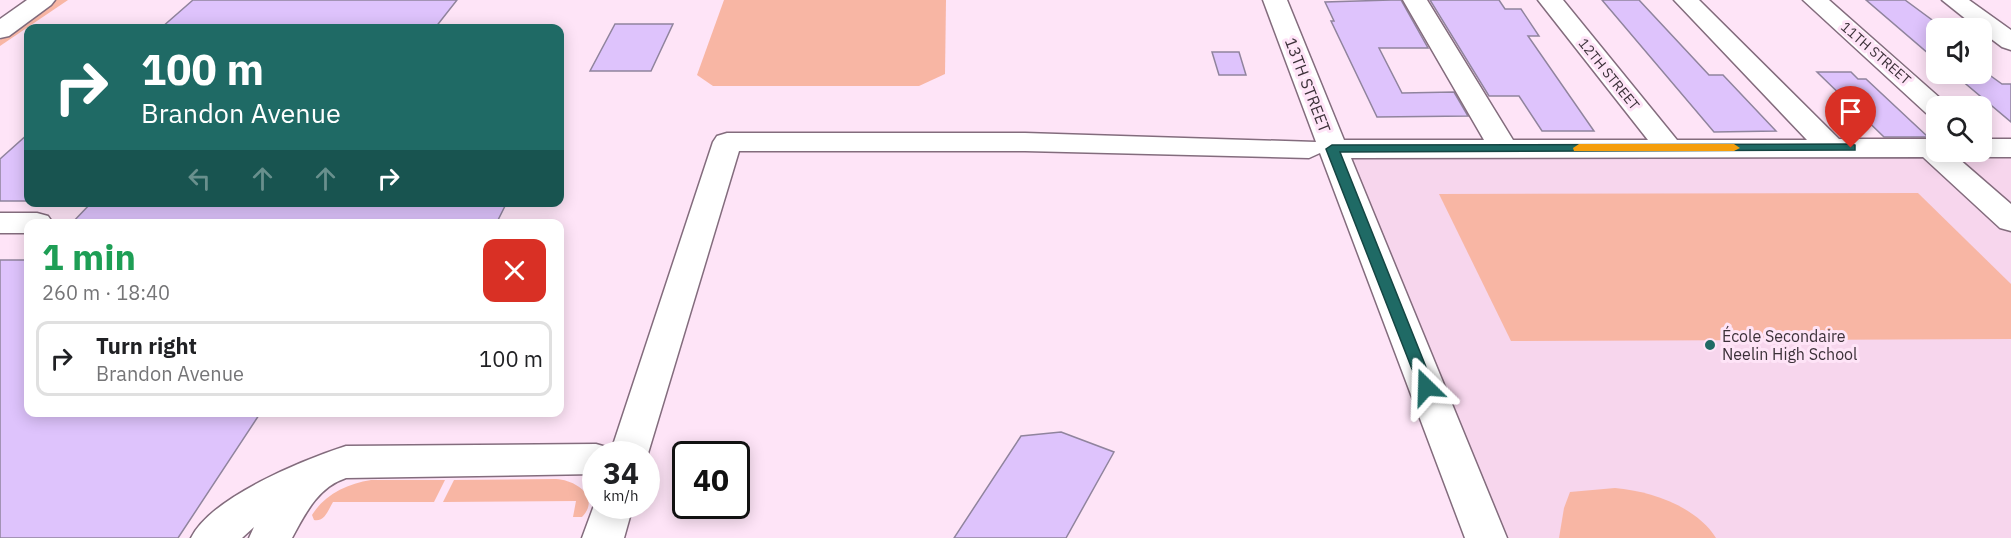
<!DOCTYPE html>
<html lang="en">
<head>
<meta charset="utf-8">
<style>
	body { margin:0; font-family:"IBM Plex Sans",sans-serif; background:#f2f2f2; color:#202124; height:100vh; display:flex; flex-direction:column; font-size:22px; white-space:nowrap }
	* { box-sizing:border-box; margin:0 }
	p { font-size:20px; color:#757577 }
	.icon { flex:none; width:33px; height:33px; fill:none; stroke:currentColor; stroke-width:2; stroke-linecap:round; stroke-linejoin:round }
	.map { position:relative; flex:1; overflow:hidden }
	.panel { position:absolute; left:24px; top:219px; width:540px; height:198px; display:flex; flex-direction:column; background:#fff; border-radius:12px; box-shadow:0 3px 15px #0003 }
	.panel>* { flex:none }
	.hud { position:absolute; left:24px; top:24px; width:540px; height:183px; border-radius:12px; box-shadow:0 3px 15px #0003; background:#1f6a65; color:#fff; overflow:hidden }
	.tools { position:absolute; left:1926px; top:18px; display:grid; gap:12px }
	.tools a { display:grid; place-items:center; width:66px; height:66px; border-radius:12px; background:#fff; box-shadow:0 3px 15px #0003; font-size:30px }
	.speed { position:absolute; left:582px; top:441px; display:flex; gap:12px; font-size:30px; font-weight:700; text-align:center }
	.speed>* { display:grid; place-content:center; width:78px; height:78px; border-radius:50%; background:#fff; box-shadow:0 3px 15px #0003; line-height:1 }
	.speed small { font-size:15px; font-weight:400 }
	.speed .limit { border:3px solid #111; border-radius:9px; background:#fff; color:#111 }
	.pin { position:absolute; display:grid; place-items:center; width:51px; height:51px; color:#fff; margin:-62px -26px; border-radius:50% 50% 50% 0; rotate:-45deg; box-shadow:0 0 6px #0007 }
	.pin .icon { rotate:45deg }
	.me { position:absolute; width:66px; margin:-33px; rotate:338deg; stroke-linejoin:round; filter:drop-shadow(0 0 4px #0008) }
	.turn { display:flex; align-items:center; gap:21px; height:126px; padding:0 18px; font-size:27px }
	.turn .icon { width:78px; height:78px; stroke-width:2.5 }
	.turn b { display:block; font-size:42px; line-height:51px }
	.lanes { display:flex; align-items:center; height:57px; padding:0 18px; background:#0003; justify-content:center; gap:30px; direction:ltr }
	.lanes .off { opacity:.35 }
	.round { display:grid; place-items:center; flex:none; width:63px; height:63px; border-radius:12px; background:#f2f2f2 }
	.headline { display:flex; align-items:center; justify-content:space-between; height:102px; padding:0 18px }
	h1 { font-size:36px; font-weight:700; line-height:45px; color:#1e9e55 }
	ul { padding:0; list-style:none }
	li { display:flex; align-items:center; gap:18px; height:75px; margin:0 12px 9px; padding:0 6px; border:3px solid #e0e0e0; border-radius:12px }
	li div { flex:1 }
	li b { display:block; font-size:22px }
	li em { font-style:normal }
	.map>svg:first-child { display:block }
</style>
</head>
<body>
<div class="map">
<svg width="2011" height="538" viewBox="0 0 2011 538">
	<rect width="100%" height="100%" fill="#fee4f7"/>
	<path fill="#f7d6ed" d="M1982,147h29v391h-525l-154,-389 604,-1v4h46z"/>
	<g fill="#f8b6a4">
		<path d="M54,0h14l-68,46v-6z"/>
		<path d="M724,0h222l-1,74 -26,12h-206l-16,-11z"/>
		<path d="M1918,193l93,91v55l-500,2 -72,-147z"/>
		<path d="M556,479c20,1 45,18 26,38h-9l3,-16 -133,1 11,-22z"/>
		<path d="M371,480h74l-11,22h-101c-5,8 -8,20 -19,18l-2,-5c13,-21 35,-31 59,-35z"/>
		<path d="M1615,488c35,3 81,18 101,50h-157l5,-30 6,-16z"/>
	</g>
	<g fill="#dec3fc" stroke="#90849d" stroke-width="1.5">
		<path d="M193,0h264l-22,28h-274z"/>
		<path d="M1391,0h10l27,48h-49l23,45 52,-1 14,24 -91,1 -46,-96h3l-9,-19z"/>
		<path d="M1430,0h69l6,9h16l18,27h-11l66,95h-52l-23,-35h-30z"/>
		<path d="M1602,0h37l70,75h14l53,56 -62,1z"/>
		<path d="M1866,0h39l38,28h-13l6,5v27z"/>
		<path d="M615,24h58l-22,47h-61z"/>
		<path d="M1212,52h27l7,23h-27z"/>
		<path d="M1817,72h34l7,7h8l62,58h-44z"/>
		<path d="M1954,74h34l14,10h9v38z"/>
		<path d="M28,134v67h-28v-42z"/>
		<path d="M92,202h415l-11,22h-425z"/>
		<path d="M0,260h28v152h233l-83,126h-178z"/>
		<path d="M1061,432l53,20 -48,86h-112l67,-102z"/>
	</g>
	<g fill="none" stroke-linecap="round" stroke-linejoin="round">
		<defs>
			<g id="minor">
				<path d="M1263,0h24l57,140h140l-81,-140h24l86,140h135l-110,-140h25l114,140h130l-133,-140h25l140,139h97v13h15l60,52v27l-11,-3 -77,-71 -572,1 156,380h-42l-145,-385 -11,5 -284,-7h-286l-93,309v-6h-50v20l-250,4c-28,9 -41,36 -54,60h-43l5,-11 -12,11h-51c20,-41 112,-78 155,-92l250,-2 14,4 1,3 102,-309 4,-6 10,-3h298l291,9z"/>
				<path d="M1803,0h26l120,106h-13v9l-10,-2z"/>
				<path d="M1942,0h27l42,30v20l-9,-3 -20,-15v-4h-5z"/>
				<path d="M1982,139h29v18h-29l-10,-3 -2,-2h12z"/>
				<path d="M0,213h37l11,3 5,7 -25,1v9h-28z"/>
				<path d="M596,500v6h37l-9,32h-42z"/>
			</g>
			<path id="major" d="M27,0h28l-4,5 -42,31 -9,2v-19z"/>
		</defs>
		<use href="#minor" stroke="#836c7d" stroke-width="3"/>
		<use href="#major" stroke="#836c7d" stroke-width="3"/>
		<use href="#minor" fill="#fff" fill-rule="evenodd"/>
		<use href="#major" fill="#fff" fill-rule="evenodd"/>
	</g>
	<path fill="#1f6a65" stroke="#144542" stroke-width="1.5" d="M1851,144l4,1v5l-515,2 94,235 -2,4h-11l-2,-4 -93,-238 6,-4z"/>
	<path fill="#f59e0b" d="M1579,144h155l6,4 -6,3h-160l-1,-3z"/>
	<circle fill="#1f6a65" stroke="#fee4f7" stroke-width="2" cx="1710" cy="345" r="6"/>
	<g text-anchor="middle" stroke-width="6" stroke-linejoin="round" paint-order="stroke">
		<g font-size="14" fill="#3c3139" stroke="#fee4f7">
			<text transform="translate(1876 53) rotate(41)" y="5">11TH STREET</text>
			<text transform="translate(1609 74) rotate(51)" y="5">12TH STREET</text>
		</g>
		<g font-size="16" fill="#3c3139" stroke="#fee4f7">
			<text transform="translate(1308 85) rotate(69)" y="6">13TH STREET</text>
		</g>
		<g font-size="16" fill="#3c3139" stroke="#fee4f7" text-anchor="start">
			<text x="1722" y="342">École Secondaire<tspan x="1722" dy="18">Neelin High School</tspan></text>
		</g>
	</g>
</svg>
<div class="tools">
<a><svg class="icon" aria-label="sound" viewBox="0 0 24 24"><path d="M4 9h4l5-4v14l-5-4H4zM17 9q2 3 0 6"/></svg></a>
<a><svg class="icon" aria-label="search" viewBox="0 0 24 24"><circle cx="10" cy="10" r="6"/><path d="M15 15l6 6"/></svg></a>
</div>
<div class="speed"><div>34<small>km/h</small></div><div class="limit">40</div></div>
<div class="pin" style="left:1851px;top:148px;background:#d93025"><svg class="icon" aria-label="arrive" viewBox="0 0 24 24"><path d="M6 21V4h12l-3 4 3 4H6"/></svg></div>
<svg class="me" style="left:1426px;top:387px" viewBox="-20 -20 40 40"><path d="M0-17L14 15 0 8-14 15z" fill="#1f6a65" stroke="#fff" stroke-width="4"/></svg>
<div class="hud">
<div class="turn"><svg class="icon" aria-label="right" viewBox="0 0 24 24"><path d="M7 20v-9h11M14 6l5 5-5 5"/></svg><div><b>100 m</b>Brandon Avenue</div></div>
<div class="lanes"><svg class="icon off" aria-label="left" viewBox="0 0 24 24"><path d="M17 20v-9H6M10 6l-5 5 5 5"/></svg><svg class="icon off" aria-label="ahead" viewBox="0 0 24 24"><path d="M12 20V5M6 11l6-6 6 6"/></svg><svg class="icon off" aria-label="ahead" viewBox="0 0 24 24"><path d="M12 20V5M6 11l6-6 6 6"/></svg><svg class="icon" aria-label="right" viewBox="0 0 24 24"><path d="M7 20v-9h11M14 6l5 5-5 5"/></svg></div>
</div>
<section class="panel">
<div class="headline"><div><h1>1 min</h1><p>260 m · 18:40</p></div><a class="round" style="background:#d93025;color:#fff"><svg class="icon" aria-label="close" viewBox="0 0 24 24"><path d="M6 6l12 12M18 6L6 18"/></svg></a></div>
<ul>
<li><svg class="icon" aria-label="right" viewBox="0 0 24 24"><path d="M7 20v-9h11M14 6l5 5-5 5"/></svg><div><b>Turn right</b><p>Brandon Avenue</p></div><em>100 m</em></li>
</ul>
</section>
</div>
</body>
</html>
